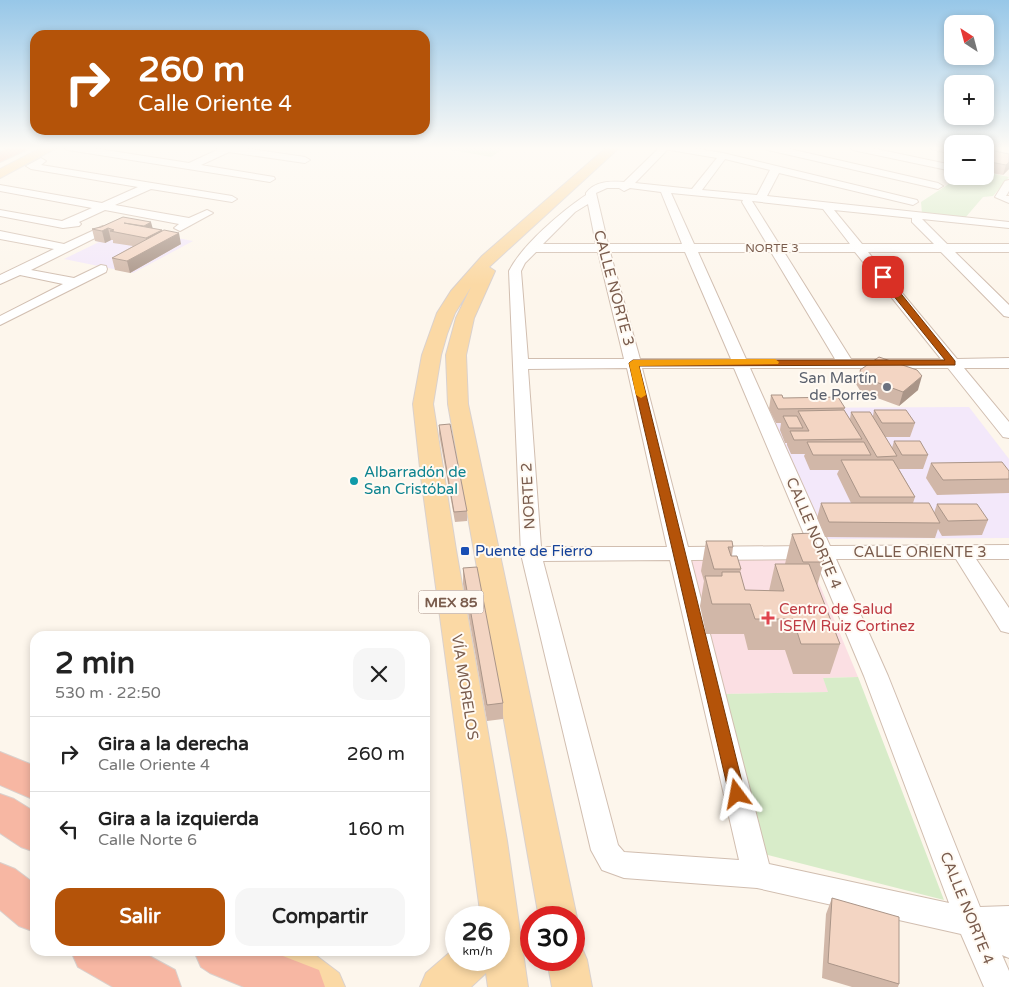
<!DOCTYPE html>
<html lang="es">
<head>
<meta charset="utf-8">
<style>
	body { margin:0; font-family:"Varela Round",sans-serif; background:#f6f6f6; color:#222; height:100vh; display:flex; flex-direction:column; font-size:19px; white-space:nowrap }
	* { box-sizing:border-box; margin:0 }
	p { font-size:16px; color:#767676 }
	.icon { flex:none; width:28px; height:28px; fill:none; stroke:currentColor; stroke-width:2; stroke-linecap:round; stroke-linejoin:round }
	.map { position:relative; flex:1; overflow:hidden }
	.drawer { position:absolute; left:30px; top:631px; width:400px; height:325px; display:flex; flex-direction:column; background:#fff; border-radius:15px; box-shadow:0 2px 8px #0003 }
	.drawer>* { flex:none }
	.guide { position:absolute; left:30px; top:30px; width:400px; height:105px; border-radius:15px; box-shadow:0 2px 8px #0003; background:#b45309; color:#fff; overflow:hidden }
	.needle { width:32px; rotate:324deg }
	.controls { position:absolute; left:944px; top:15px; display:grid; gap:10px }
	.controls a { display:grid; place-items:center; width:50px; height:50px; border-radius:10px; background:#fff; box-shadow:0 2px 8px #0003; font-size:25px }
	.speed { position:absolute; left:445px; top:906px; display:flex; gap:10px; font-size:25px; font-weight:700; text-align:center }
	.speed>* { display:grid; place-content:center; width:65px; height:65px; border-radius:50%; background:#fff; box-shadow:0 2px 8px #0003; line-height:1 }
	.speed small { font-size:12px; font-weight:400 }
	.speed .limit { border:8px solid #d22; background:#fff; color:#111 }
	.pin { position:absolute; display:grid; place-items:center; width:42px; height:42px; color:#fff; margin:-21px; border-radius:10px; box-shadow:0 2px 8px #0006 }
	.me { position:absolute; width:55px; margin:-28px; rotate:347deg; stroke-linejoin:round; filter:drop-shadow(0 0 4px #0008) }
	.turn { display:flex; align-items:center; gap:18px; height:105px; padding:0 25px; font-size:22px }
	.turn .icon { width:65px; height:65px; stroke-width:2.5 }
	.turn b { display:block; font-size:35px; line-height:42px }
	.round { display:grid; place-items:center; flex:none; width:52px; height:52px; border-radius:15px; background:#f6f6f6 }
	.headline { display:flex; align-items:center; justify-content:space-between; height:85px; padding:0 25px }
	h1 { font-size:30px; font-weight:700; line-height:38px }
	.button { display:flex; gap:10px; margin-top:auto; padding:10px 25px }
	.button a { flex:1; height:58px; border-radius:15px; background:#b45309; color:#fff; font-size:20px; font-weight:700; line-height:58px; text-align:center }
	.button a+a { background:#f6f6f6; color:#222 }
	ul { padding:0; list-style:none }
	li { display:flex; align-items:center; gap:15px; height:75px; padding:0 25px; border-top:1px solid #e0e0e0 }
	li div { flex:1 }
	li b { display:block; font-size:19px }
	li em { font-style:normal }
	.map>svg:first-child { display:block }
</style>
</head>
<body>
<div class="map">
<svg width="1009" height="987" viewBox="0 0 1009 987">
	<rect width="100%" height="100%" fill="#fdf6ec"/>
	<g fill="#f3e8fa">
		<path d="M126,228l67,13 -60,32 -69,-14 35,-17 -4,-1z"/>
		<path d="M969,407l40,52v79l-184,1 -58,-131z"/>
	</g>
	<path fill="#fbdfe3" d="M809,559l49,118 -35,1 6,14 -106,2 -37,-134z"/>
	<g fill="#d8ecc9">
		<path d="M435,147h71l-15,10z"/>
		<path d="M985,172l24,5 -16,19 -10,1 -18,21 -43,-4 -1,-12 40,-26h24z"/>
		<path d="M858,677l2,5 84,218 -184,-47 -37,-159 105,-2 -5,-14z"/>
	</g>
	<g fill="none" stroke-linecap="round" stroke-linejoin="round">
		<defs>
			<g id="minor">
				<path d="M63,147h23l103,16 28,-13 -1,-3h21l68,10 5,3 -5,3 -76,-11 -28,13 73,12 1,2 -5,3 -202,-32z"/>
				<path d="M660,147h27l36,6 194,47 1,2 -5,3 -134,-32 -12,23 242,26v6l-87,-9 25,25h62v8h-54l54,53v12l-5,-1 -63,-64h-73l89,107 52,-1v10h-45l45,54v16l-6,-1 -55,-69h-198l80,178 179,-1v14h-33l33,49v25l-8,-2 -45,-72h-120l52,117 92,231 29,-1v52l-7,-3 7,16v16h-25l-23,-53 -204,-46 -133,-10 -22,-8 -11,-20 -70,-296 -12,-283c13,-26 53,-60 77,-76v-2c9,-12 24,-12 38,-11zM668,149l2,1 47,8 -25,31 -57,-6zM725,159l45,11 -13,25 -55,-5zM607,188h12l5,3 6,-3 31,4 21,52h-74l-12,-51zM671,193l72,7 -1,2 25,42h-73zM752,201l71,8 27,35h-71zM588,204l8,40h-53l32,-32zM834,210l78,8v4l22,22h-72zM536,252h62l26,107h-96l-7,-88 4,-8zM610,252h75l46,107h-91zM698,252h73l64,107h-89zM784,252h71l86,107h-90zM627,368l40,179h-126l-13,-178zM642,368h92l75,178 -121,1zM815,559l49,117 85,227 -180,-39 -78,-304zM670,560l69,300 -115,-8 -6,-7 -75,-284z"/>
				<path d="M763,147h18l157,36 5,3 -5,3 -170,-39z"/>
				<path d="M848,147h19l85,18v6l-99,-21z"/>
				<path d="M930,147l22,1v6l-20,-5z"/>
				<path d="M41,158l5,3 -5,4 191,31 5,3 -5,3 -81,-13 -36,16 74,13 18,-8 6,3 -33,18 -6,-3 5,-4 -74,-14 -26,12 2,2 -2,2 -16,2 -63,-12v-6l62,11 30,-13 -92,-17v-6l102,18 36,-16 -107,-18 -5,-3z"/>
				<path d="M1009,180v11l-3,5h3v7l-14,-6 10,-16z"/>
				<path d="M103,226l6,4 -2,2 -76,38 43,8 27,-13 5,1 1,3 -1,3 -106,53v-9l63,-32 -43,-9 -20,9v-9l54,-26 -54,-10v-8l64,13z"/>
			</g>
			<g id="major">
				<path d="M43,147h15l-58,31v-9z"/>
				<path d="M607,147h13l-131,120 6,4 -21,47 -8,37 2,49 109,514 -3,8v-8h-35l-91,-514 -2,-49 10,-37 15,-31 -16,26 -8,21 -6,21 -8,49 23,146 51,291 21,146h-40l-2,-14 -15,14h-51l6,-14 30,-26v13h43v-42h-18l-60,-441 -8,-73 9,-49 15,-42 14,-22 31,-35z"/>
				<path d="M574,943l7,3 6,14 5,27h-40l-5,-27h27z"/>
				<path d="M257,951h53l29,22 6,14h-53l-29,-22z"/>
			</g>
			<g id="highway">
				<path d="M10,147h18l-2,3 -26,12v-10z"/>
				<path d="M0,752l35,14v34l-35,-15z"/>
				<path d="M0,794l14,5 21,13v40l-14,-5 -21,-14z"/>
				<path d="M0,863l15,6 20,15v48l-16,-6 -19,-16z"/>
				<path d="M71,951h69l35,19 6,17h-68l-35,-20z"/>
				<path d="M194,951h76l49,19 6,17h-81l-34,-14 -9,-6z"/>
			</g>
		</defs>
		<use href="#minor" stroke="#d1beb0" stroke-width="2"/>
		<use href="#major" stroke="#dad1cd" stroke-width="2"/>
		<use href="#highway" stroke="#dad1cd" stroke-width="2"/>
		<use href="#minor" fill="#fff" fill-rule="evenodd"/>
		<use href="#major" fill="#fbd9a5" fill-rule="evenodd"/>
		<use href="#highway" fill="#f7b7a3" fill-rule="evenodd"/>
	</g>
	<g fill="#d1b7a8">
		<path d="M985,153l24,1v15l-6,6 -18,-3z"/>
		<path d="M123,217l39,15 19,12 -51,29 -15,-3 -3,-12 21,-12 -20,-3v-3h-2l-6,3 -10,-2 -3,-12 9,-2z"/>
		<path d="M860,370l58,20 -19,16 -38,-14 -5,-8z"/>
		<path d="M771,395l12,3 62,10 -1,2 6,9 1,-7 22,4 1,-6 41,13 -5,14h-25l7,11 2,-7 34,14 -5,14h-24l16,28 -2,6 21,10 3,-9 51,16 -6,15 -40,1 -4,-7 -3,9 -110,-1 -8,-19 4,-15h30l-14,-29 2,-4h-29l-6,-14 1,-2h-14l-4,-9v-2h-2l-5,-13 1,-7h-5l-7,-14z"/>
		<path d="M439,425l28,86v10l-12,1 -16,-88z"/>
		<path d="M931,463l78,8v22l-72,2 -11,-17z"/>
		<path d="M792,534l32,28 -7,24 23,58 -10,30h-37l-8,-24h-37l-4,-16h-38l-6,-28 4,-25 -3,-10 5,-30 27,6 -1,9 9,13 -1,4 5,17 24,1 6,-27h10z"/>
		<path d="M463,568l40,135v16l-16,2 -24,-137z"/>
		<path d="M832,898l67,86 -1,3h-46l-30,-9 4,-64z"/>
	</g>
	<g fill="#aa9588">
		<path d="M1009,162v7l-6,6 3,-10z"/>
		<path d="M151,222l3,11 -8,4 -2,-11z"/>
		<path d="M108,228l3,12 -6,3 -3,-12z"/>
		<path d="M162,230l2,11 15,-8 2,11 -51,29 -3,-12 22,-12 -3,-11z"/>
		<path d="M922,376l-4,14 -19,16 4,-14z"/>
	</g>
	<g fill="#f3d5c3" stroke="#aa9588">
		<path d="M990,150l19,4v8l-3,3 -21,-4v-8z"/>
		<path d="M123,217l28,5 -7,4 -20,-3 38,7 -16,8 -36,-7 4,-1 -6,-2 -6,3 -10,-2 9,-2z"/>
		<path d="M164,230l15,3 -52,28 -15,-3z"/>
		<path d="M879,357l38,13 5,6 -19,16 -38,-14 -5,-8z"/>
		<path d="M771,395h11l1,3 55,-1 7,11 -67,1z"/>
		<path d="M844,410l18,29 -68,1 -4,-9h19l-11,-20z"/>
		<path d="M874,410h32l9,13h-33z"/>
		<path d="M851,412h19l27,44 -20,1z"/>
		<path d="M783,416h14l6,12h-14z"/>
		<path d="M450,424l17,87 -13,1 -15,-87z"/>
		<path d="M894,441h26l8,14h-26z"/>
		<path d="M807,442h57l7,13h-58z"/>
		<path d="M841,460h52l22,37h-55z"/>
		<path d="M1002,462l7,9v8l-66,1 -12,-17z"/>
		<path d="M821,503h108l11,20 -111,-1z"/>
		<path d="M937,504h40l11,16 -40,1z"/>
		<path d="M812,533l12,29h-21l-11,-28z"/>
		<path d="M706,541h26l1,6h-5l3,9h6l4,13h-27z"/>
		<path d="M775,564h34l31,80h-39l-8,-25h-38l-5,-15h-38l-7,-28h17v-4h18l5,18 39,1z"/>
		<path d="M477,567l26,136 -16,2 -24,-137z"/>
		<path d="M832,898l67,19v67l-71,-21z"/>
	</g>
	<linearGradient id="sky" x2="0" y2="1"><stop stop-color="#97c7e8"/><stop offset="0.52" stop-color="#fefbf6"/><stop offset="1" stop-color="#fefbf6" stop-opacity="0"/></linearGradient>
	<rect width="1009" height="285" fill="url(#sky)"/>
	<path fill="#b45309" stroke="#753606" d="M880,275h6l69,86v4l-316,1 106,428 -2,5 -6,2 -5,-2 -3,-5 -100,-431 4,-3h312l-65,-81z"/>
	<path fill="#f59e0b" d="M775,359l4,3 -1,2 -139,2 7,29 -5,3 -5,-3 -7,-32 4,-3z"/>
	<circle fill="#6b7280" stroke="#fffaf3" stroke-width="2" cx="887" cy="387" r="5"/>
	<circle fill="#0f9aa8" stroke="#fffaf3" stroke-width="2" cx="354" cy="481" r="5"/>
	<rect fill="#1a4fb4" stroke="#fffaf3" stroke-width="2" x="460" y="546" width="10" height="10" rx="2.5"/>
	<path fill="#e0444e" stroke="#fffaf3" stroke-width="2" d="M765.5 610.5h5v5h5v5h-5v5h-5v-5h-5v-5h5z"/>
	<g text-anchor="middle" stroke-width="4" stroke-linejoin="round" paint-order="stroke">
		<g font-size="12" fill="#7a5c4d" stroke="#fffaf3">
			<text x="772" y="252">NORTE 3</text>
		</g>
		<rect fill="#fffaf3" stroke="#a28b7f" stroke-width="1" x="418.5" y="590.5" width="65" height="23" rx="4"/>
		<g font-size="14" font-weight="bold" fill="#7a5c4d">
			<text x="451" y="607">MEX 85</text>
		</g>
		<g font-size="15" fill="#7a5c4d" stroke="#fffaf3">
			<text transform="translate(614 288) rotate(75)" y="5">CALLE NORTE 3</text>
			<text transform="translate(528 496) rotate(-93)" y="5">NORTE 2</text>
			<text transform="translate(814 533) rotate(67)" y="5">CALLE NORTE 4</text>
			<text x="920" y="557">CALLE ORIENTE 3</text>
			<text transform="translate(465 687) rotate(81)" y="5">VÍA MORELOS</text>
			<text transform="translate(967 908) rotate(68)" y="5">CALLE NORTE 4</text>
		</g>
		<g font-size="15" fill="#5b616d" stroke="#fffaf3" text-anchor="end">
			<text x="877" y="383">San Martín<tspan x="877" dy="17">de Porres</tspan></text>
		</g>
		<g font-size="15" fill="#0d838f" stroke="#fffaf3" text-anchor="start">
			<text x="364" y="477">Albarradón de<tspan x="364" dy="17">San Cristóbal</tspan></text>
		</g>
		<g font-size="15" fill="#164399" stroke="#fffaf3" text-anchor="start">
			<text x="475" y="556">Puente de Fierro</text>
		</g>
		<g font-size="15" fill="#be3a42" stroke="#fffaf3" text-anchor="start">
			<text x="779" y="614">Centro de Salud<tspan x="779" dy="17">ISEM Ruiz Cortinez</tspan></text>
		</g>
	</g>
</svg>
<div class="controls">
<a><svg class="needle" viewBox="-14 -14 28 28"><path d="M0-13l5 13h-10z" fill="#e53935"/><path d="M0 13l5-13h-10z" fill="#767676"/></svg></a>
<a>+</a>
<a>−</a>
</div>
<div class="speed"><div>26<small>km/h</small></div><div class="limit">30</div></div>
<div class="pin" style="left:883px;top:277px;background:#d93025"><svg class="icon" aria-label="arrive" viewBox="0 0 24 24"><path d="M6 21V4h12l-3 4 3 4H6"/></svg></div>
<svg class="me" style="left:737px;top:794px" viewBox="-20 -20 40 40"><path d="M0-17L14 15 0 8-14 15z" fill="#b45309" stroke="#fff" stroke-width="4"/></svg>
<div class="guide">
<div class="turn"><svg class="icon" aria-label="right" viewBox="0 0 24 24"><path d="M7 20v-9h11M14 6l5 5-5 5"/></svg><div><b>260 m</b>Calle Oriente 4</div></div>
</div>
<section class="drawer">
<div class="headline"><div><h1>2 min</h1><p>530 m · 22:50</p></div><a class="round"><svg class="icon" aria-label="close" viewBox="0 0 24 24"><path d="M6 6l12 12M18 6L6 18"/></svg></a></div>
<ul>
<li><svg class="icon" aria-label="right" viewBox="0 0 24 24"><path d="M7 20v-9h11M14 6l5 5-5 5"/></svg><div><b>Gira a la derecha</b><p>Calle Oriente 4</p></div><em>260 m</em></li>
<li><svg class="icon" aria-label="left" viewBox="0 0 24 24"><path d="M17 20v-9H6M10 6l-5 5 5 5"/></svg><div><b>Gira a la izquierda</b><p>Calle Norte 6</p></div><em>160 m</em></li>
</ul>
<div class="button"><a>Salir</a><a>Compartir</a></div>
</section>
</div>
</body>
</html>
